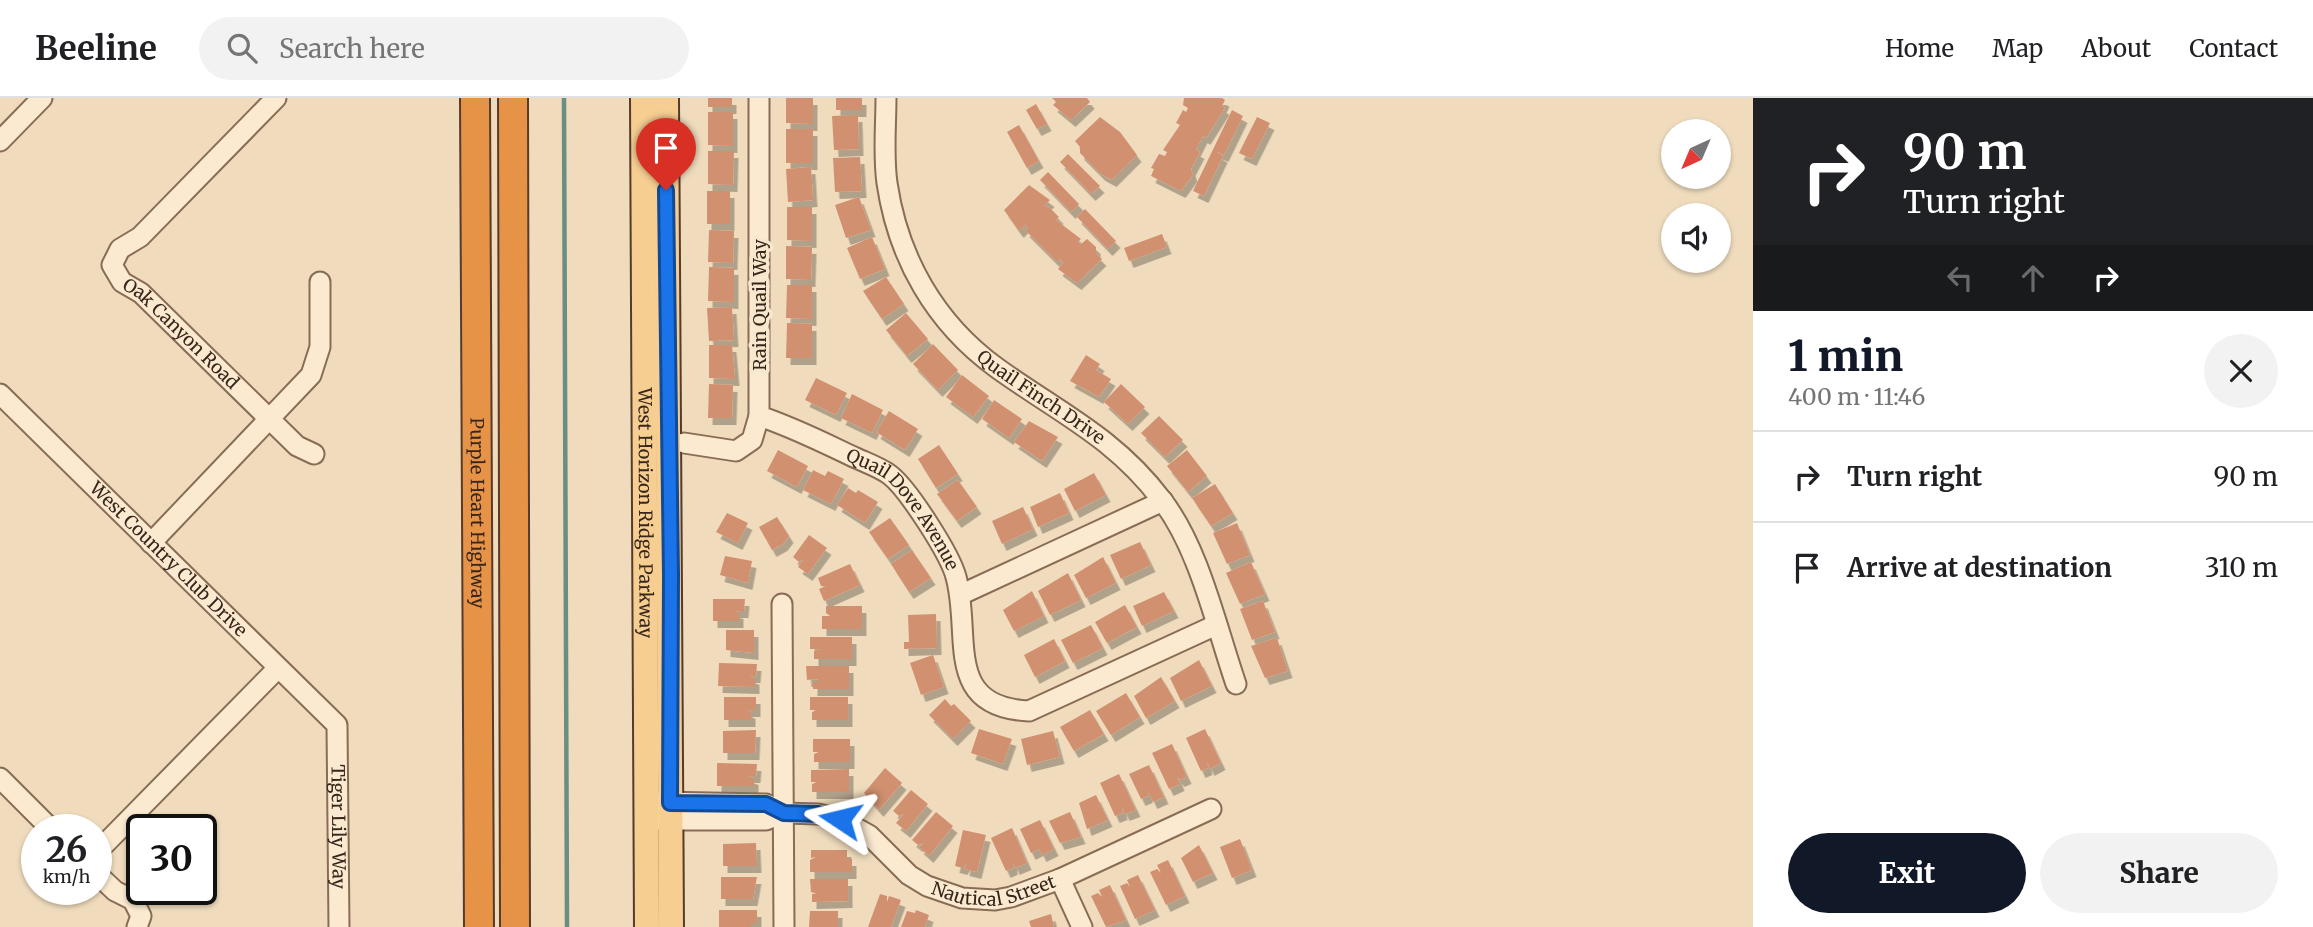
<!DOCTYPE html>
<html lang="en">
<head>
<meta charset="utf-8">
<style>
	body { margin:0; font-family:Merriweather,serif; background:#f2f2f2; color:#202124; height:100vh; display:flex; flex-direction:column; font-size:26px; white-space:nowrap }
	* { box-sizing:border-box; margin:0 }
	p { font-size:23px; color:#757577 }
	.icon { flex:none; width:38px; height:38px; fill:none; stroke:currentColor; stroke-width:2; stroke-linecap:round; stroke-linejoin:round }
	.map { position:relative; flex:1; overflow:hidden }
	.details { display:flex; flex-direction:column; background:#fff; width:560px }
	.details>* { flex:none }
	.top-card { background:#202124; color:#fff; overflow:hidden }
	.needle { width:46px; rotate:224deg }
	.controls { position:absolute; left:1661px; top:21px; display:grid; gap:14px }
	.controls a { display:grid; place-items:center; width:70px; height:70px; border-radius:50%; background:#fff; box-shadow:0 2px 5px #0004; font-size:35px }
	.speed { position:absolute; left:21px; top:716px; display:flex; gap:14px; font-size:35px; font-weight:700; text-align:center }
	.speed>* { display:grid; place-content:center; width:91px; height:91px; border-radius:50%; background:#fff; box-shadow:0 2px 5px #0004; line-height:1 }
	.speed small { font-size:18px; font-weight:400 }
	.speed .limit { border:4px solid #111; border-radius:10px; background:#fff; color:#111 }
	.pin { position:absolute; display:grid; place-items:center; width:60px; height:60px; color:#fff; margin:-72px -30px; border-radius:50% 50% 50% 0; rotate:-45deg; box-shadow:0 0 7px #0007 }
	.pin .icon { rotate:45deg }
	.me { position:absolute; width:77px; margin:-38px; rotate:280deg; stroke-linejoin:round; filter:drop-shadow(0 0 5px #0008) }
	.turn { display:flex; align-items:center; gap:24px; height:147px; padding:0 35px; font-size:32px }
	.turn .icon { width:91px; height:91px; stroke-width:2.5 }
	.turn b { display:block; font-size:49px; line-height:60px }
	.lanes { display:flex; align-items:center; height:66px; padding:0 35px; background:#0003; justify-content:center; gap:35px; direction:ltr }
	.lanes .off { opacity:.35 }
	.round { display:grid; place-items:center; flex:none; width:74px; height:74px; border-radius:37px; background:#f2f2f2 }
	.overview { display:flex; align-items:center; justify-content:space-between; height:119px; padding:0 35px }
	h1 { font-size:42px; font-weight:800; line-height:52px; color:#111827 }
	.cta { display:flex; gap:14px; margin-top:auto; padding:14px 35px }
	.cta a { flex:1; height:80px; border-radius:42px; background:#111827; color:#fff; font-size:28px; font-weight:800; line-height:80px; text-align:center }
	.cta a+a { background:#f2f2f2; color:#202124 }
	ul { padding:0; list-style:none }
	li { display:flex; align-items:center; gap:21px; height:91px; padding:0 35px; border-top:2px solid #e0e0e0 }
	li div { flex:1 }
	li b { display:block; font-size:26px }
	li em { font-style:normal }
	header { display:flex; align-items:center; gap:42px; box-sizing:border-box; height:98px; padding:0 35px; background:#fff; border-bottom:2px solid #e0e0e0 }
	header strong { font-size:33px }
	nav { display:flex; gap:38px; margin-inline-start:auto; font-size:24px }
	.search { width:490px; height:63px; background:#f2f2f2; display:flex; align-items:center; gap:18px; box-sizing:border-box; padding:0 24px; border-radius:38px; color:#757577; font-size:26px }
	main { display:flex; flex:1; min-height:0 }
	.map>svg:first-child { display:block }
</style>
</head>
<body>
<header>
<strong>Beeline</strong>
<div class="search"><svg class="icon" aria-label="search" viewBox="0 0 24 24"><circle cx="10" cy="10" r="6"/><path d="M15 15l6 6"/></svg>Search here</div>
<nav><a>Home</a><a>Map</a><a>About</a><a>Contact</a></nav>
</header>
<main>
<div class="map">
<svg width="1753" height="829" viewBox="0 0 1753 829">
	<defs>
		<filter id="shadow"><feDropShadow dx="4.5" dy="7" stdDeviation="0" flood-color="#0004"/></filter>
	</defs>
	<rect width="100%" height="100%" fill="#f0dcbd"/>
	<g fill="none" stroke-linecap="round" stroke-linejoin="round">
		<path stroke="#688f82" stroke-width="4.5" d="M564,0l3,829"/>
	</g>
	<g fill="#d19070" filter="url(#shadow)">
		<rect x="708" y="0" width="24" height="9"/>
		<path d="M786,0h27v26l-27,-1z"/>
		<rect x="836" y="0" width="26" height="12"/>
		<path d="M1052,0h35l3,4 -19,18 -18,-15 3,-3z"/>
		<path d="M1184,0h38l3,2 -3,6 3,2 -19,30 -3,-2 -7,14 4,2 -9,17 2,6 -12,16 -30,-15 3,-7 -3,-1 8,-14 6,2 2,-4 -4,-2 17,-25 -4,-2 7,-13 3,2 2,-4 -5,-3z"/>
		<path d="M1036,6l11,20 -10,5 -11,-19z"/>
		<path d="M1232,12l11,6 -19,39 -7,-3 6,4 -19,40 -11,-5z"/>
		<path d="M708,14h25v34l-25,-1z"/>
		<path d="M858,17l1,34 -25,1 -2,-34z"/>
		<path d="M1100,19l20,15 17,23 -25,25 -11,-6 -21,-21v-6l-5,-6z"/>
		<path d="M1257,19l13,6 -18,36 -13,-6z"/>
		<path d="M1019,27l20,36 -12,7 -20,-36z"/>
		<rect x="786" y="31" width="27" height="34"/>
		<path d="M708,53h26l-1,34 -25,-1z"/>
		<path d="M1068,56l32,32 -9,8 -31,-32z"/>
		<path d="M860,59l2,34 -27,1 -2,-34z"/>
		<path d="M811,69l2,33 -25,2 -2,-33z"/>
		<path d="M1048,74l31,32 -8,8 -31,-32z"/>
		<path d="M1029,87l21,15 -6,6 5,1 10,10 -3,3 25,19 -3,3 3,2 6,-5 9,8v6l6,6 -25,24 -19,-14 5,-6 -3,-4 -3,3 -32,-32 3,-2 -3,-3 -6,6 -15,-21z"/>
		<rect x="707" y="93" width="23" height="33"/>
		<path d="M859,99l12,33 -25,8 -11,-33z"/>
		<path d="M787,109h25v34l-25,-1z"/>
		<path d="M1085,111l31,32 -8,8 -31,-32z"/>
		<path d="M709,132l25,1 -1,32 -25,-1z"/>
		<path d="M1162,136l5,13 -38,14 -5,-13z"/>
		<path d="M872,139l13,32 -25,10 -13,-31z"/>
		<path d="M786,148l26,1 -1,33 -25,-1z"/>
		<path d="M709,169l25,1v34l-26,-1z"/>
		<path d="M886,179l18,27 -22,15 -19,-28z"/>
		<path d="M787,187h25v34l-26,-1z"/>
		<path d="M732,209l2,33 -25,1 -2,-33z"/>
		<path d="M906,215l22,26 -21,17 -21,-26z"/>
		<path d="M787,225l25,1v34h-26z"/>
		<path d="M933,246l25,26 -20,20 -25,-26z"/>
		<path d="M709,247h23l3,34 -26,-1z"/>
		<path d="M1086,257l14,9 -4,6 15,9 -12,18 -29,-16z"/>
		<path d="M962,277l27,21 -16,21 -27,-20z"/>
		<path d="M816,280l31,15 -11,22 -31,-15z"/>
		<path d="M709,286l24,1 -1,33h-24z"/>
		<path d="M1121,286l24,23 -17,17 -24,-22z"/>
		<path d="M852,296l31,16 -11,23 -31,-15z"/>
		<path d="M994,302l28,19 -13,19 -27,-19z"/>
		<path d="M889,313l29,18 -13,21 -29,-18z"/>
		<path d="M1159,318l24,24 -18,17 -24,-24z"/>
		<path d="M1029,323l29,16 -16,24 -28,-19z"/>
		<path d="M939,347l19,29 -22,14 -18,-29z"/>
		<path d="M778,352l30,16 -11,21 -30,-16z"/>
		<path d="M1187,352l20,26 -19,16 -21,-26z"/>
		<path d="M813,372l12,6 3,-5 16,8 -13,25 -28,-14z"/>
		<path d="M1094,375l12,22 -31,16 -11,-22z"/>
		<path d="M958,382l19,27 -20,14 -20,-27z"/>
		<path d="M1215,386l18,29 -22,13 -19,-28z"/>
		<path d="M848,390l8,5 2,-3 20,12 -13,21 -28,-18z"/>
		<path d="M1060,395l9,20 -31,14 -8,-20z"/>
		<path d="M1023,409l10,22 -31,15 -10,-23z"/>
		<path d="M727,415l21,10 -10,20 -22,-11z"/>
		<path d="M777,419l12,19 -6,8 -11,6 -13,-23z"/>
		<path d="M890,420l19,27 -21,14 -19,-27z"/>
		<path d="M1237,425l13,32 -23,9 -14,-31z"/>
		<path d="M809,437l18,13 -19,26 -10,-7 6,-8 -5,3 -6,-5z"/>
		<path d="M1140,444l11,23 -30,14 -11,-24z"/>
		<path d="M912,452l19,28 -22,14 -18,-28z"/>
		<path d="M725,458l27,5 -4,22 -28,-8z"/>
		<path d="M1103,459l13,26 -30,15 -12,-23z"/>
		<path d="M1251,464l14,32 -25,10 -14,-31z"/>
		<path d="M850,466l10,21 -36,16 -5,-12 7,-3h-5l-3,-8z"/>
		<path d="M1068,475l13,27 -31,15 -12,-24z"/>
		<path d="M1032,493l12,25 -30,15 -11,-21z"/>
		<path d="M1164,494l10,19 -32,15 -9,-20z"/>
		<path d="M713,501h32l-1,12h-9l4,1v9h-26z"/>
		<path d="M1263,503l12,31 -23,8 -12,-31z"/>
		<path d="M1125,507l12,22 -30,16 -12,-21z"/>
		<path d="M826,508h36v23h-40v-13h8l-4,-3z"/>
		<path d="M936,516l1,34 -33,1v-7h5l-1,-27z"/>
		<path d="M1091,527l12,23 -30,15 -12,-23z"/>
		<path d="M726,532h28v23l-28,-3z"/>
		<path d="M810,539h42v22h-38v-8l6,-2h-10z"/>
		<path d="M1277,540l11,33 -23,7 -14,-32z"/>
		<path d="M1054,541l11,22 -30,16 -11,-22z"/>
		<path d="M933,557l11,32 -23,8 -11,-32z"/>
		<path d="M1199,562l13,26 -31,15 -11,-23z"/>
		<path d="M719,565l38,1 -1,12h-6l5,2v9l-37,-1z"/>
		<path d="M806,568h43v23h-36v-7h5v-3l-11,1z"/>
		<path d="M1161,579l14,24 -29,17 -12,-22z"/>
		<path d="M1126,595l14,24 -29,18 -15,-24z"/>
		<path d="M724,599h32v13h-9l4,2v8h-27z"/>
		<path d="M810,599h38v23h-36v-8l5,-2h-7z"/>
		<path d="M945,601l6,7 3,-2 17,17 -18,18 -24,-24z"/>
		<path d="M1090,612l14,24 -30,17 -14,-24z"/>
		<path d="M979,631l33,10 -9,25 -32,-11z"/>
		<path d="M1205,631l16,34 -11,6 -3,-7 1,6 -7,3 -15,-33z"/>
		<path d="M756,632l-1,23h-32v-22z"/>
		<path d="M1053,633l7,26 -33,8 -6,-26z"/>
		<path d="M813,641h37v23h-36v-8l5,-2h-6z"/>
		<path d="M1172,646l15,33 -7,3 -3,-4 3,8 -11,5 -17,-36z"/>
		<path d="M717,665l40,1 -1,12h-8l6,2v8h-37z"/>
		<path d="M1149,667l15,32 -11,5 -5,-10v4l-7,3 -12,-25z"/>
		<path d="M885,670l17,15 -23,27 -15,-17z"/>
		<path d="M849,671v23h-37v-8l5,-2h-6v-12z"/>
		<path d="M1119,676l17,36 -11,4 -3,-7 1,6 -8,3 -15,-33z"/>
		<path d="M911,692l17,14 -22,27 -10,-8 8,-9 -5,2 -6,-5z"/>
		<path d="M1096,697l12,25 -21,9 -8,-26z"/>
		<path d="M936,714l17,14 -24,30 -10,-9 5,-4 -6,2 -6,-5z"/>
		<path d="M1070,714l11,25 -21,6 -11,-22z"/>
		<path d="M1040,722l14,29 -12,6 -3,-6 -8,4 -11,-24z"/>
		<path d="M1012,730l15,35 -12,5 -2,-6v6l-7,3 -15,-33z"/>
		<path d="M963,732l23,5 -9,37 -12,-3 1,-6 -3,5 -8,-2z"/>
		<path d="M1240,741l12,31 -20,8 -12,-31z"/>
		<path d="M756,745l1,23h-34v-22z"/>
		<path d="M1199,747l14,28 -20,9 -12,-24z"/>
		<path d="M811,752h36v9h5v13h-42v-12l6,-3 -5,1z"/>
		<path d="M1168,762l17,36 -19,9 -16,-33 7,-3 4,4 -4,-8z"/>
		<path d="M1138,777l17,35 -20,9 -15,-33 7,-3 3,4 -3,-7z"/>
		<path d="M721,779h36l-4,22h-32z"/>
		<path d="M810,781h38v22l-36,1v-8h5l-6,-2z"/>
		<path d="M1110,787l16,35 -20,7 -15,-31 7,-3 4,4 -3,-7z"/>
		<path d="M880,796l7,2v6l2,-6 12,4 -10,27h-23z"/>
		<path d="M719,812h38v13h-6v4h-32z"/>
		<path d="M916,812l13,5 -4,12h-24l6,-16 8,2z"/>
		<path d="M810,813h28v16h-29z"/>
		<path d="M1051,816l3,13h-23l-2,-6z"/>
	</g>
	<g fill="none" stroke-linecap="round" stroke-linejoin="round">
		<defs>
			<g id="minor">
				<path id="s1" d="M276,0l-136,139 -20,12 -8,16 10,17 19,11 156,153 17,8"/>
				<path id="s2" d="M886,0c0,27 -3,57 1,85 11,75 48,140 110,185 61,44 117,69 164,131 38,48 55,127 75,185"/>
				<path d="M0,43l42,-43"/>
				<path id="s3" d="M0,296l337,331 2,202"/>
				<path id="s4" d="M759,318c34,11 65,27 97,42 11,5 25,10 34,17 18,14 60,79 66,102 16,58 -14,130 73,134l187,-86"/>
				<path d="M684,345l52,8 16,-11 7,-24v-318"/>
				<path d="M151,445l160,-168 9,-28v-65"/>
				<path d="M960,497l203,-94"/>
				<path d="M782,506l2,323"/>
				<path d="M0,680l52,52"/>
				<path d="M658,704l108,2 18,9"/>
				<path id="s5" d="M658,722h108l18,-7 34,1 22,5 29,16 40,40 18,11 35,12 33,2 16,-3 49,-18 151,-70"/>
				<path d="M96,755l182,-185"/>
				<path d="M96,775l19,18 18,9 8,16 -4,11"/>
				<path d="M1060,781l22,48"/>
			</g>
			<g id="major">
				<path id="s6" d="M643,0l4,829"/>
				<path d="M666,0l5,829"/>
			</g>
			<g id="highway">
				<path id="s7" d="M475,0l4,829"/>
				<path d="M513,0l2,829"/>
			</g>
		</defs>
		<use href="#minor" stroke="#896c55" stroke-width="23"/>
		<use href="#major" stroke="#563b2a" stroke-width="28"/>
		<use href="#highway" stroke="#563b2a" stroke-width="32"/>
		<use href="#minor" stroke="#fbead0" stroke-width="19"/>
		<use href="#major" stroke="#f7ce91" stroke-width="24"/>
		<use href="#highway" stroke="#e69247" stroke-width="28"/>
	</g>
	<g fill="none" stroke-linecap="round" stroke-linejoin="round">
		<defs>
			<path id="route" d="M666,92l5,385 -1,228 96,1 18,9 34,1 22,5"/>
		</defs>
		<use href="#route" stroke="#114b97" stroke-width="18"/>
		<use href="#route" stroke="#1a73e8" stroke-width="12"/>
	</g>
	<g text-anchor="middle" stroke-width="7" stroke-linejoin="round" paint-order="stroke">
		<g font-size="18" fill="#37261b" stroke="#f7e7cc">
			<text transform="translate(760 207) rotate(-90)" y="6">Rain Quail Way</text>
			<text dy="6" stroke="none"><textPath href="#s1" startOffset="334">Oak Canyon Road</textPath></text>
			<text dy="6" stroke="none"><textPath href="#s2" startOffset="359">Quail Finch Drive</textPath></text>
			<text dy="6" stroke="none"><textPath href="#s7" startOffset="415">Purple Heart Highway</textPath></text>
			<text dy="6" stroke="none"><textPath href="#s6" startOffset="415">West Horizon Ridge Parkway</textPath></text>
			<text dy="6" stroke="none"><textPath href="#s4" startOffset="177">Quail Dove Avenue</textPath></text>
			<text dy="6" stroke="none"><textPath href="#s3" startOffset="236">West Country Club Drive</textPath></text>
			<text dy="6" stroke="none"><textPath href="#s3" startOffset="574">Tiger Lily Way</textPath></text>
			<text dy="6" stroke="none"><textPath href="#s5" startOffset="364">Nautical Street</textPath></text>
		</g>
	</g>
</svg>
<div class="controls">
<a><svg class="needle" viewBox="-14 -14 28 28"><path d="M0-13l5 13h-10z" fill="#e53935"/><path d="M0 13l5-13h-10z" fill="#757577"/></svg></a>
<a><svg class="icon" aria-label="sound" viewBox="0 0 24 24"><path d="M4 9h4l5-4v14l-5-4H4zM17 9q2 3 0 6"/></svg></a>
</div>
<div class="speed"><div>26<small>km/h</small></div><div class="limit">30</div></div>
<div class="pin" style="left:666px;top:92px;background:#d93025"><svg class="icon" aria-label="arrive" viewBox="0 0 24 24"><path d="M6 21V4h12l-3 4 3 4H6"/></svg></div>
<svg class="me" style="left:840px;top:721px" viewBox="-20 -20 40 40"><path d="M0-17L14 15 0 8-14 15z" fill="#1a73e8" stroke="#fff" stroke-width="4"/></svg>
</div>
<section class="details">
<div class="top-card">
<div class="turn"><svg class="icon" aria-label="right" viewBox="0 0 24 24"><path d="M7 20v-9h11M14 6l5 5-5 5"/></svg><div><b>90 m</b>Turn right</div></div>
<div class="lanes"><svg class="icon off" aria-label="left" viewBox="0 0 24 24"><path d="M17 20v-9H6M10 6l-5 5 5 5"/></svg><svg class="icon off" aria-label="ahead" viewBox="0 0 24 24"><path d="M12 20V5M6 11l6-6 6 6"/></svg><svg class="icon" aria-label="right" viewBox="0 0 24 24"><path d="M7 20v-9h11M14 6l5 5-5 5"/></svg></div>
</div>
<div class="overview"><div><h1>1 min</h1><p>400 m · 11:46</p></div><a class="round"><svg class="icon" aria-label="close" viewBox="0 0 24 24"><path d="M6 6l12 12M18 6L6 18"/></svg></a></div>
<ul>
<li><svg class="icon" aria-label="right" viewBox="0 0 24 24"><path d="M7 20v-9h11M14 6l5 5-5 5"/></svg><div><b>Turn right</b></div><em>90 m</em></li>
<li><svg class="icon" aria-label="arrive" viewBox="0 0 24 24"><path d="M6 21V4h12l-3 4 3 4H6"/></svg><div><b>Arrive at destination</b></div><em>310 m</em></li>
</ul>
<div class="cta"><a>Exit</a><a>Share</a></div>
</section>
</main>
</body>
</html>
